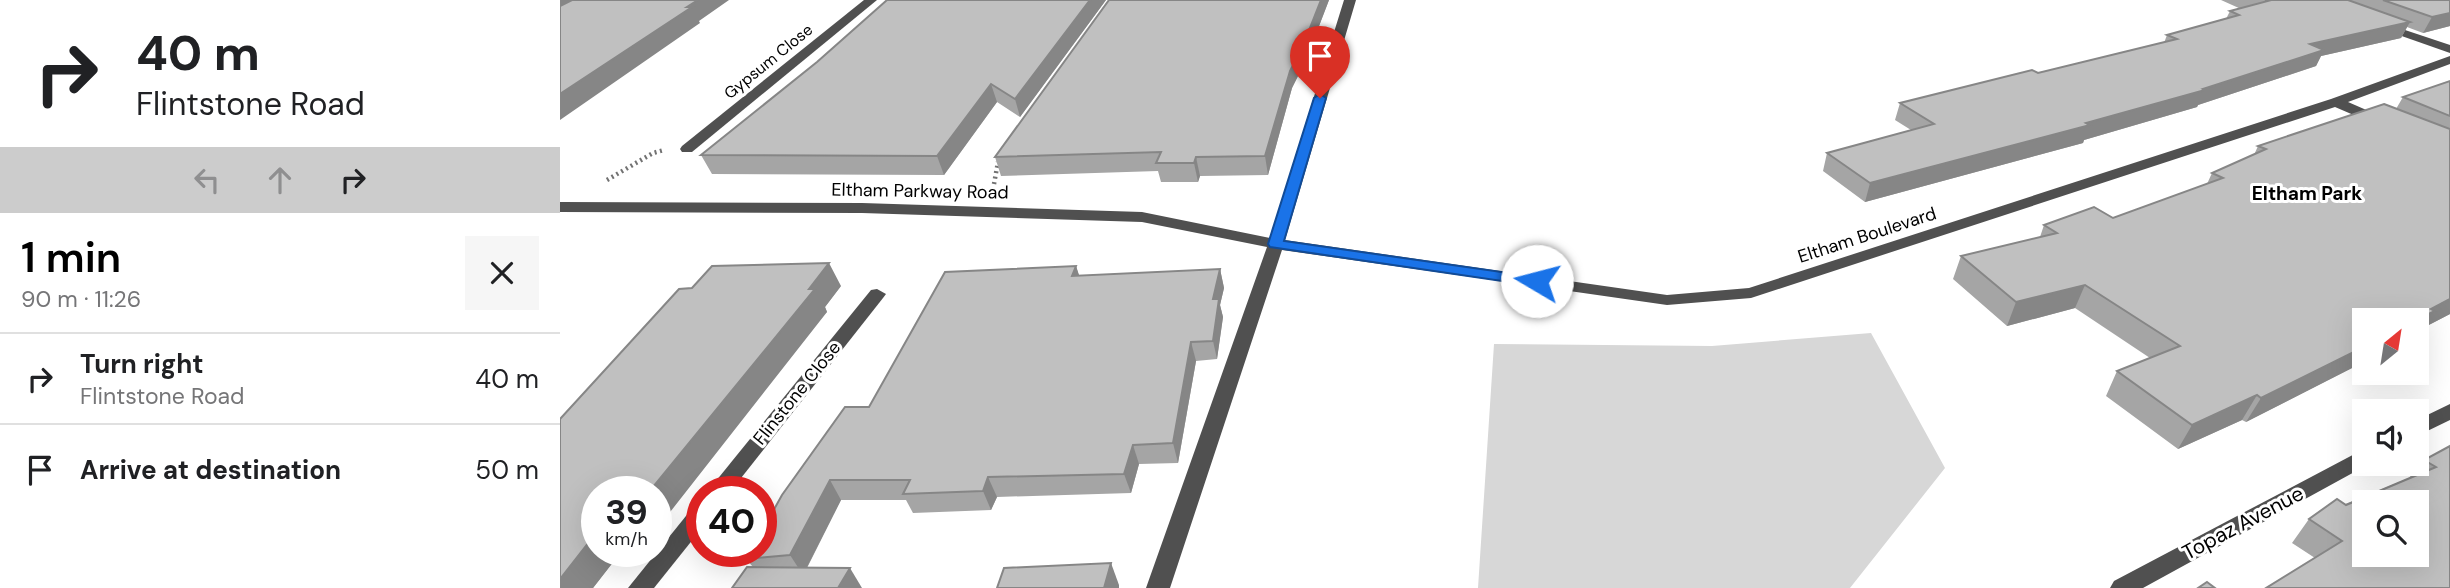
<!DOCTYPE html>
<html lang="en">
<head>
<meta charset="utf-8">
<style>
	body { margin:0; font-family:"DM Sans",sans-serif; background:#f6f6f6; color:#202124; height:100vh; display:flex; flex-direction:column; font-size:26px; white-space:nowrap }
	* { box-sizing:border-box; margin:0 }
	p { font-size:23px; color:#757577 }
	.icon { flex:none; width:38px; height:38px; fill:none; stroke:currentColor; stroke-width:2; stroke-linecap:round; stroke-linejoin:round }
	.map { position:relative; flex:1; overflow:hidden }
	.sheet { display:flex; flex-direction:column; background:#fff; width:560px }
	.sheet>* { flex:none }
	.guide { background:#fff; color:#202124; overflow:hidden }
	.needle { width:46px; rotate:30deg }
	.buttons { position:absolute; left:1792px; top:308px; display:grid; gap:14px }
	.buttons a { display:grid; place-items:center; width:77px; height:77px; border-radius:0px; background:#fff; box-shadow:0 7px 28px #0002; font-size:35px }
	.speed { position:absolute; left:21px; top:476px; display:flex; gap:14px; font-size:35px; font-weight:700; text-align:center }
	.speed>* { display:grid; place-content:center; width:91px; height:91px; border-radius:50%; background:#fff; box-shadow:0 7px 28px #0002; line-height:1 }
	.speed small { font-size:18px; font-weight:400 }
	.speed .limit { border:10px solid #d22; background:#fff; color:#111 }
	.pin { position:absolute; display:grid; place-items:center; width:60px; height:60px; color:#fff; margin:-72px -30px; border-radius:50% 50% 50% 0; rotate:-45deg; box-shadow:0 0 7px #0007 }
	.pin .icon { rotate:45deg }
	.me { position:absolute; width:77px; margin:-38px; rotate:278deg; stroke-linejoin:round; filter:drop-shadow(0 0 5px #0008) }
	.turn { display:flex; align-items:center; gap:24px; height:147px; padding:0 21px; font-size:32px }
	.turn .icon { width:91px; height:91px; stroke-width:2.5 }
	.turn b { display:block; font-size:49px; line-height:60px }
	.lanes { display:flex; align-items:center; height:66px; padding:0 21px; background:#0003; justify-content:center; gap:35px; direction:ltr }
	.lanes .off { opacity:.35 }
	.round { display:grid; place-items:center; flex:none; width:74px; height:74px; border-radius:0px; background:#f6f6f6 }
	.summary { display:flex; align-items:center; justify-content:space-between; height:119px; padding:0 21px }
	h1 { font-size:42px; font-weight:600; line-height:52px; color:#000 }
	ul { padding:0; list-style:none }
	li { display:flex; align-items:center; gap:21px; height:91px; padding:0 21px; border-top:2px solid #e0e0e0 }
	li div { flex:1 }
	li b { display:block; font-size:26px }
	li em { font-style:normal }
	main { display:flex; flex:1; min-height:0 }
	.map>svg:first-child { display:block }
</style>
</head>
<body>
<main>
<section class="sheet">
<div class="guide">
<div class="turn"><svg class="icon" aria-label="right" viewBox="0 0 24 24"><path d="M7 20v-9h11M14 6l5 5-5 5"/></svg><div><b>40 m</b>Flintstone Road</div></div>
<div class="lanes"><svg class="icon off" aria-label="left" viewBox="0 0 24 24"><path d="M17 20v-9H6M10 6l-5 5 5 5"/></svg><svg class="icon off" aria-label="ahead" viewBox="0 0 24 24"><path d="M12 20V5M6 11l6-6 6 6"/></svg><svg class="icon" aria-label="right" viewBox="0 0 24 24"><path d="M7 20v-9h11M14 6l5 5-5 5"/></svg></div>
</div>
<div class="summary"><div><h1>1 min</h1><p>90 m · 11:26</p></div><a class="round"><svg class="icon" aria-label="close" viewBox="0 0 24 24"><path d="M6 6l12 12M18 6L6 18"/></svg></a></div>
<ul>
<li><svg class="icon" aria-label="right" viewBox="0 0 24 24"><path d="M7 20v-9h11M14 6l5 5-5 5"/></svg><div><b>Turn right</b><p>Flintstone Road</p></div><em>40 m</em></li>
<li><svg class="icon" aria-label="arrive" viewBox="0 0 24 24"><path d="M6 21V4h12l-3 4 3 4H6"/></svg><div><b>Arrive at destination</b></div><em>50 m</em></li>
</ul>
</section>
<div class="map">
<svg width="1890" height="588" viewBox="0 0 1890 588">
	<rect width="100%" height="100%" fill="#fff"/>
	<path fill="#d7d7d7" d="M1311,333l74,135 -95,120h-372l16,-244 218,2z"/>
	<g fill="none" stroke-linecap="round" stroke-linejoin="round">
		<g stroke="#727272" stroke-width="4.5" stroke-dasharray="2 3.5" stroke-linecap="butt">
			<path d="M47,180l46,-27 11,-3"/>
			<path d="M434,184l4,-22"/>
		</g>
		<g fill="#505050" fill-rule="evenodd">
			<path d="M304,0h13l-185,152h-10l-2,-3 2,-3z"/>
			<path d="M784,0h12l-71,240 382,55 82,-7 582,-189 119,-43v8l-102,38 39,17v6h-10l-42,-18 -584,191 -84,7 -385,-55 -112,338h-24l121,-341 -125,-25 -280,-9 -302,-1v-10l302,1 280,9 128,26z"/>
			<path d="M1816,23h8l66,22v8l-74,-26z"/>
			<path d="M317,289l9,5 -3,4 -153,194h-23l164,-202z"/>
			<path d="M1890,404v16l-33,16v-16z"/>
			<path d="M1804,449v15h5l-226,124h-33l4,-7z"/>
			<path d="M142,503v25l-48,60h-26l66,-82z"/>
		</g>
	</g>
	<g fill="#a5a5a5">
		<path d="M327,0h219l-86,117 -23,-15 -53,73 -232,-1 -11,-19 116,-93z"/>
		<path d="M549,0h220l-23,60 -14,28 -24,87 -68,1 -2,6h-37l-3,-11 -157,5 -6,-19z"/>
		<path d="M1661,0h229v26l-27,7 -16,-6 -6,11 -80,18 -5,10 -118,39 -1,2 -113,33 -1,3 -218,59 -42,-31 4,-18 84,-23 -16,-10 5,-17 138,-30 126,-30 3,-8 59,-16 4,-8 11,-2z"/>
		<path d="M1890,81v233l-27,14 -5,6 -172,88 -4,-2 -64,29 -72,-53 11,-25 33,-13 -75,-50 -68,18 -54,-47 8,-23 79,-19 4,-12 69,-7 94,-34 5,-11 42,-18 4,-9 138,-37 7,-12z"/>
		<path d="M516,266l3,10 141,-7 4,19 -4,17 3,12 -6,42 -21,2 -18,102 -39,1 -8,29 -134,4 -6,13 -78,3 -7,-13h-65l-34,68 -54,-1 -7,-8 123,-152z"/>
		<path d="M281,286l-16,21 2,5 -230,180v59h43l-7,10h-19l-21,27h-33v-169z"/>
		<path d="M1890,446v142l-135,-30 -23,-15 17,-24 100,-41 15,-18z"/>
	</g>
	<g fill="#868686">
		<path d="M0,0h18l-18,14z"/>
		<path d="M138,0h31l-30,21 1,2 -140,97v-26z"/>
		<path d="M530,0h16l-86,117 -5,-18z"/>
		<path d="M761,0h8l-23,60 -14,28 -24,87 -3,-19 25,-85z"/>
		<path d="M1890,13v13l-27,7 9,-16z"/>
		<path d="M1850,22l-9,16 -80,18 -5,10 -118,39 -1,2 -113,33 -1,3 -218,59 5,-19 216,-60 117,-34 107,-45z"/>
		<path d="M431,84l6,18 -53,73 -7,-19z"/>
		<path d="M636,157l4,19 -2,6 -4,-19z"/>
		<path d="M269,263l12,23 -16,21 2,5 -171,218v-38h-7z"/>
		<path d="M516,266l6,18 -10,-8z"/>
		<path d="M660,269l4,19 -4,17 3,12 -6,42 -4,-18v-42z"/>
		<path d="M1525,285l-10,23 -68,18 9,-24z"/>
		<path d="M1890,299v15l-27,14 -6,7v-15l14,-11z"/>
		<path d="M631,342l5,19 -18,102 -5,-20z"/>
		<path d="M1804,347v15l-118,60 15,-24z"/>
		<path d="M1697,395l-15,25 -64,29 14,-24z"/>
		<path d="M573,445l6,19 -8,29 -7,-19z"/>
		<path d="M428,477l9,20 -6,13 -8,-19z"/>
		<path d="M270,480l11,20 -38,75 -13,-20z"/>
		<path d="M33,537l4,4v10h9l8,10 -21,27h-33v-9z"/>
		<path d="M65,551h15l-7,10z"/>
		<path d="M551,563l8,22v3h-15z"/>
		<path d="M290,568l12,20h-24z"/>
	</g>
	<g fill="#c0c0c0" stroke="#868686" stroke-width="2" fill-rule="evenodd">
		<path d="M12,0h126l-11,7h5l-132,87v-88z"/>
		<path d="M327,0h203l-75,99 -24,-15 -54,72 -236,-1 116,-93z"/>
		<path d="M549,0h212l-17,43 -14,28 -25,85 -69,1 -2,6h-38l5,-11 -166,5z"/>
		<path d="M1705,0h83l62,22 -100,22 14,6 -121,39 2,1 -119,33 4,2 -220,58 -43,-30 107,-29 -34,-21 132,-33 6,3 139,-34 -10,-4 72,-20 -9,-4 38,-10z"/>
		<path d="M1823,0h67v13l-18,4z"/>
		<path d="M1890,81v35l-47,-19z"/>
		<path d="M1824,104l66,25v170l-19,10 4,2 -19,9h-52v27l-103,51 -4,-3 -65,30 -75,-54 63,-25 -95,-61 -69,17 -55,-46 96,-23 -13,-8 50,-18 19,11 110,-40 -11,-5 54,-24 -8,-3z"/>
		<path d="M269,263l-20,26h6l-166,203h-52v44l-4,1 -33,42v-160l119,-130 13,-1 20,-22z"/>
		<path d="M516,266l-4,10 148,-7 -7,30h6l-6,42 -22,1 -18,101 -40,2 -9,29 -136,3 -5,14 -80,3 7,-14h-80l-40,75 -44,4 5,-8h10v-18l21,-38 63,-88h24l76,-135z"/>
		<path d="M1890,446v142h-184l76,-47 -33,-22 28,-20 9,6 90,-38 -12,-7zM1804,502h53v53h-53z"/>
		<path d="M551,563l-7,25h-107l7,-20z"/>
		<path d="M187,567l103,1 -12,20h-106z"/>
		<path d="M1647,582l8,6h-17z"/>
	</g>
	<path fill="#1a73e8" stroke="#114b97" stroke-width="2" d="M760,94l6,4 -42,143 253,36 5,1 3,3 -3,4 -5,1 -267,-39 -2,-3 46,-146z"/>
	<g text-anchor="middle" stroke-width="6" stroke-linejoin="round" paint-order="stroke">
		<g font-size="16" fill="#000" stroke="#fff">
			<text transform="translate(208 61) rotate(-39)" y="6">Gypsum Close</text>
		</g>
		<g font-size="18" fill="#000" stroke="#fff">
			<text transform="translate(360 191) rotate(1)" y="6">Eltham Parkway Road</text>
			<text transform="translate(1307 235) rotate(-18)" y="6">Eltham Boulevard</text>
			<text transform="translate(237 393) rotate(-51)" y="6">Flinstone Close</text>
		</g>
		<g font-size="19" font-weight="bold" fill="#000" stroke="#fff">
			<text x="1747" y="200">Eltham Park</text>
		</g>
		<g font-size="21" fill="#000" stroke="#fff">
			<text transform="translate(1683 523) rotate(-28)" y="7">Topaz Avenue</text>
		</g>
	</g>
</svg>
<div class="buttons">
<a><svg class="needle" viewBox="-14 -14 28 28"><path d="M0-13l5 13h-10z" fill="#e53935"/><path d="M0 13l5-13h-10z" fill="#757577"/></svg></a>
<a><svg class="icon" aria-label="sound" viewBox="0 0 24 24"><path d="M4 9h4l5-4v14l-5-4H4zM17 9q2 3 0 6"/></svg></a>
<a><svg class="icon" aria-label="search" viewBox="0 0 24 24"><circle cx="10" cy="10" r="6"/><path d="M15 15l6 6"/></svg></a>
</div>
<div class="speed"><div>39<small>km/h</small></div><div class="limit">40</div></div>
<div class="pin" style="left:760px;top:98px;background:#d93025"><svg class="icon" aria-label="arrive" viewBox="0 0 24 24"><path d="M6 21V4h12l-3 4 3 4H6"/></svg></div>
<svg class="me" style="left:977px;top:281px" viewBox="-20 -20 40 40"><circle r="19" fill="#fff"/><path d="M0-13L10 11 0 6-10 11z" fill="#1a73e8"/></svg>
</div>
</main>
</body>
</html>
